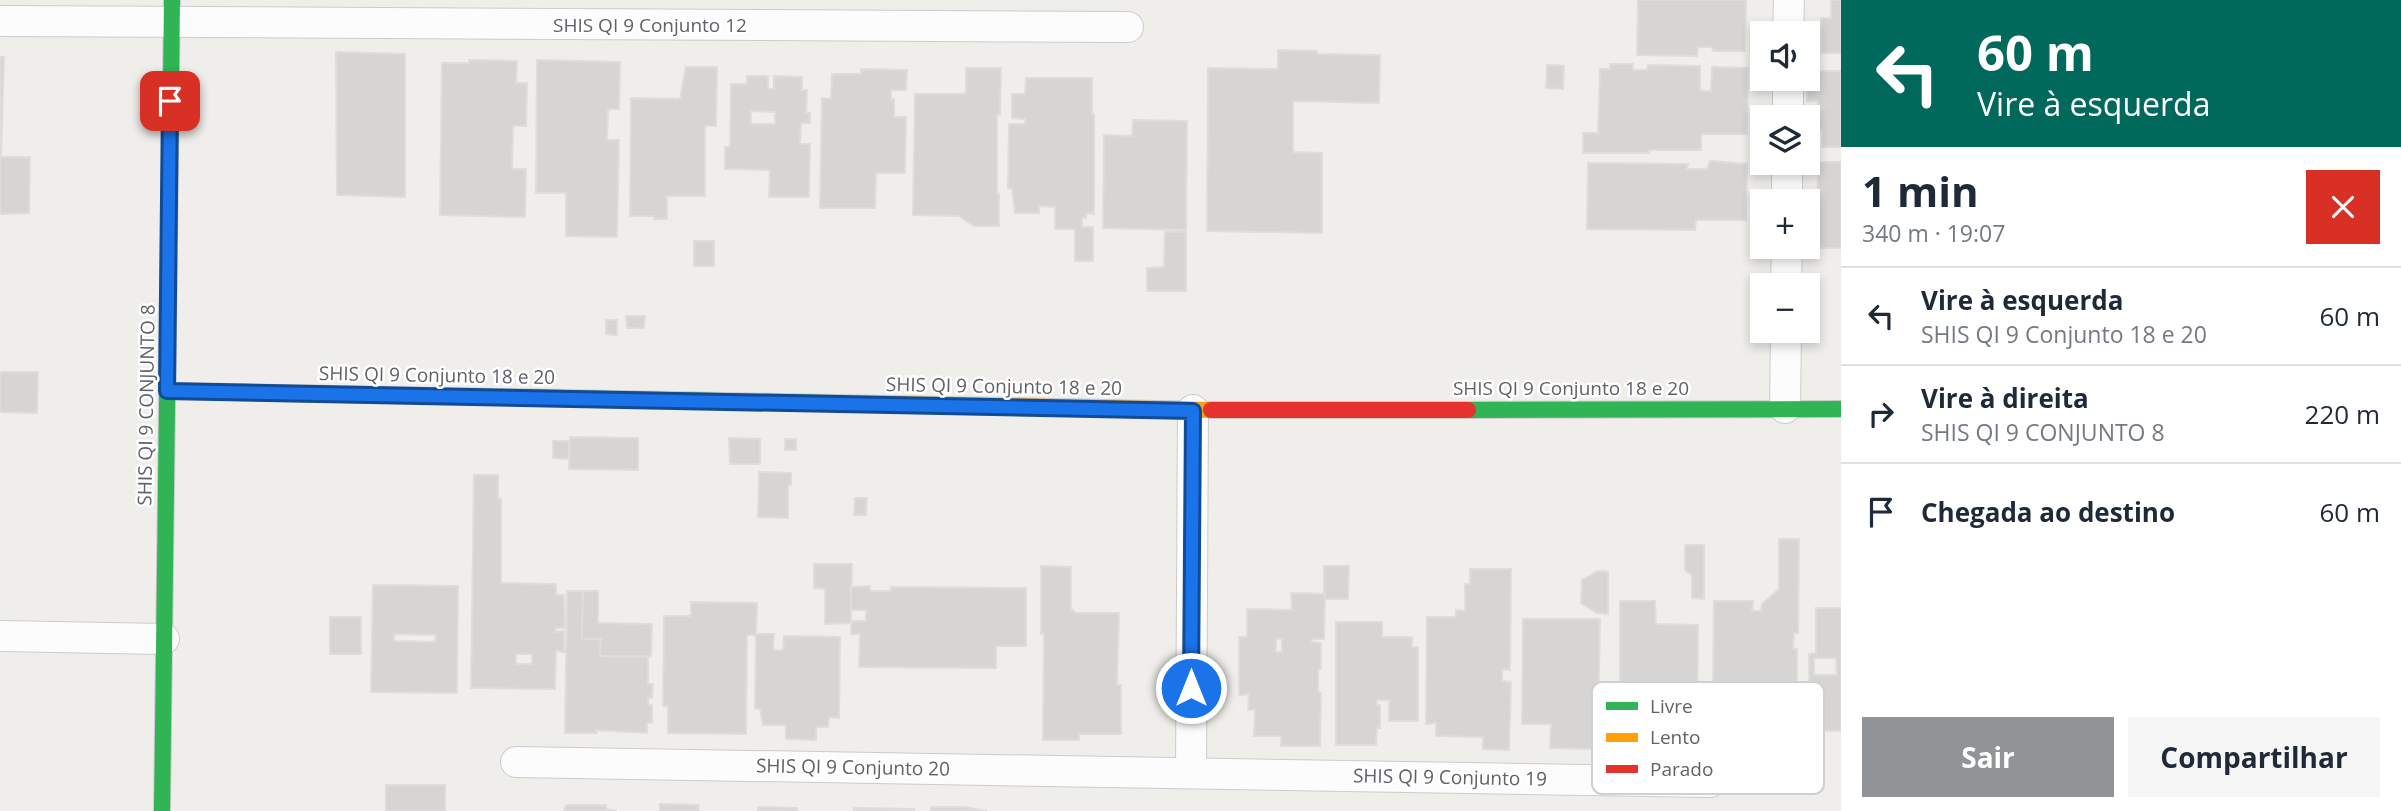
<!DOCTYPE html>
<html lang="pt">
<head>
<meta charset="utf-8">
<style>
	body { margin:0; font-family:"Open Sans",sans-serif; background:#f6f6f7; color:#1f2937; height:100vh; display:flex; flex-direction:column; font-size:26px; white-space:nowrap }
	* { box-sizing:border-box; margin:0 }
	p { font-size:23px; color:#747a83 }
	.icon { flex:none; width:38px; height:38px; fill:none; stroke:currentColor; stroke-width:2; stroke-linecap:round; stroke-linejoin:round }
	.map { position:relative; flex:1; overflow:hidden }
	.sheet { display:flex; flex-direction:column; background:#fff; width:560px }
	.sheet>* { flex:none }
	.banner { background:#00695c; color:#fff; overflow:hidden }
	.fabs { position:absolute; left:1750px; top:21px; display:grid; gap:14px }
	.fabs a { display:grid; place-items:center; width:70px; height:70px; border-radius:0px; background:#fff; box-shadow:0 4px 10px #0003; font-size:35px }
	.pin { position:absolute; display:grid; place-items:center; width:60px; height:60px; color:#fff; margin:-30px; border-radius:14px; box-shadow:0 4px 10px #0006 }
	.me { position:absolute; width:77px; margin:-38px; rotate:0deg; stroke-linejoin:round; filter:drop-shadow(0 0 5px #0008) }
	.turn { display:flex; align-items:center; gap:24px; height:147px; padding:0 21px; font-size:32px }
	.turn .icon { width:91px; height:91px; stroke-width:2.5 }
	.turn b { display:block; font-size:49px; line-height:60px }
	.round { display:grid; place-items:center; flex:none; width:74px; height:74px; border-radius:0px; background:#f6f6f7 }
	.headline { display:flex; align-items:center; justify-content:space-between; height:119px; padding:0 21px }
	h1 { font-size:42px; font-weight:700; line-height:52px }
	.primary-button { display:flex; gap:14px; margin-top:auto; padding:14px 21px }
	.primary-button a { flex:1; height:80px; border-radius:0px; background:#919496; color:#fff; font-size:28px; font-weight:700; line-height:80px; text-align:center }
	.primary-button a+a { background:#f6f6f7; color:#1f2937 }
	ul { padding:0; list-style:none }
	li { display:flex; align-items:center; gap:21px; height:98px; padding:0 21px; border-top:2px solid #e0e1e3 }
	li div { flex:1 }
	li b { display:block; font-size:26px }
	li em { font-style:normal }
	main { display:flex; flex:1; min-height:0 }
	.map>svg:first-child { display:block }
</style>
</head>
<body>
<main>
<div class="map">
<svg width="1841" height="811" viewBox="0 0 1841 811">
	<rect width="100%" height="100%" fill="#efeeea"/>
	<g fill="#d6d5d3" stroke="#deddd9" stroke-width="2" fill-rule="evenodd">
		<path d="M1638,0h108l-1,51h-32l-1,-4h-14l-1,9 -60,-1z"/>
		<path d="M1831,0h10v53h-20v-35h10z"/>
		<path d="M1278,50l39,1v3l63,1 -1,48 -86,-2v51l29,1v80l-115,-2 1,-163 70,1z"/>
		<path d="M336,52l69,2v143l-68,-2z"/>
		<path d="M0,57h4l-3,100h29l-1,56 -29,1z"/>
		<path d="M469,60l48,1 -1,22h11l-1,43h-13l-1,43h14l-1,48 -85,-2 2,-152h27z"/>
		<path d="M537,60l83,2 -1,47h-11l-1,31h12l-2,97 -51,-1v-43h-30z"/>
		<path d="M1610,64h23v6h14l1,-5 52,1v24l5,1h6l1,-24 36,1 -1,66h-46v16h-53l1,3h-66v-20h15l2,-64h10z"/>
		<path d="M1547,65l17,1 -1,23 -17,-1z"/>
		<path d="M686,67h31l-1,59h-11v70h-38v23h-13v-3h-24l1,-118 49,1z"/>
		<path d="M966,68h35l-1,47h-3v79h2v32h-25l-15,-10 -46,-1 2,-121h51z"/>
		<path d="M861,69l46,1 -1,20h-15v10l3,-1v18h12l-1,56h-29l-1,35h-55l2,-110 9,1 1,-25h29z"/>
		<path d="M1818,71h23v76h-19v-17h-4v-29h-11v-15l11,-1z"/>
		<path d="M747,76h21v13h6v-13l28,1v13h5l-1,23h4v10h-9l-1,21h10l-1,53h-40l1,-27 -45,-1v-22h5l1,-63h16zM751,111l24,1v12h-24z"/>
		<path d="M1026,78h66v36h2v100l-8,-1v5h-4v9h11v34h-18v-32h-20v-22l-16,-1v7h-24l-3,-25h-4l1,-64h16v-5l-13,-1v-24h13z"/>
		<path d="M1133,120l54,1 -1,109 -83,-2 1,-93 28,1z"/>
		<path d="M1710,161l37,3 -1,56h-50l-1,10 -108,-1 1,-66 100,1 -1,5h20z"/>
		<path d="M1818,162h23v86h-24z"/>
		<path d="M1165,232h21v59h-39v-23l17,-1z"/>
		<rect x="694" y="241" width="20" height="25"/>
		<path d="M626,316h19l-1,12h-17z"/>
		<path d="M606,320h11v15l-11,-1z"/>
		<path d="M0,372h38l-1,41 -37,-1z"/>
		<path d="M570,437l68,1v32l-69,-1z"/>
		<path d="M729,438l31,1v25h-30z"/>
		<rect x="785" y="439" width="11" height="11"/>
		<path d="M553,441h16v18l-16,-1z"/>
		<path d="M759,472l32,1v12h-3v33l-30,-1z"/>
		<path d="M474,475h24v24h3v84l55,1v11h8l1,33h-9l-1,4 9,-1v21l-8,-1 -1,38 -84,-1zM516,654h16v10h-16z"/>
		<path d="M855,498h12l-1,17h-12z"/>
		<path d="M1779,539h20l-1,94h-4l-1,15 4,1v45l-22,-1v4h-25l-2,-4v4h-35l1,-96h39l-1,10h9l1,-7 17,-15z"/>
		<path d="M1685,545h19v54l-12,-1v-23l-7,-5z"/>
		<path d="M814,564h38l-1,59 -26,1v-35l-11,-1z"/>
		<path d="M1041,566l30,1v42l5,4h43l-2,72h4v49h-42v6h-36l1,-106h-3z"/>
		<path d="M1324,566h25l-1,33h-24z"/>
		<path d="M1470,569h41l-1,101 -8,-1v12l9,1 -2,68 -26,-1v-12l-47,-1v-13l-10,1 1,-107h29v-7l9,1v-27h5z"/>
		<path d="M1598,571l10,1v42l-11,-1 -16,-10 1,-23z"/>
		<path d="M373,585l85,1 -1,107 -86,-1zM394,634l42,1 -1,7 -41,-1z"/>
		<path d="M870,586v5h21v-4l135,1v58h-30v22l-137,-1 1,-33h-9v-13h15v-11h-15v-23z"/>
		<path d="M567,591h16l-1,48h19l-1,17 48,1v27h5l-1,14h-4v7h4v18h-5v10l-51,-3v3h-31z"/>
		<path d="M583,591h15v32l54,1 -1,32h-51l1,-17h-19z"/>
		<path d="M1291,593l34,1 -1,45h-12v3l9,1v26h-3v23l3,1 -1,53h-39v-10h-27l1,-26h-7l1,-16 -10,1v-58h8v-28l45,1zM1276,639h6v13h-6z"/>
		<path d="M1620,601h35l1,23 42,1 -1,124 -77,-1z"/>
		<path d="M691,602l66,1 -1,32h-9l-1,99 -78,-1v-27h-5l1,-90h27z"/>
		<path d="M1816,608h25v123l-31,-1 -1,-76 7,-1zM1814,658h22l1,17h-23z"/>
		<rect x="330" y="617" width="31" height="37"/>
		<path d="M1523,619h77l-2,106h-4v24l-44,-1 1,-24h-29z"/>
		<path d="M1336,622h46v15h30v10h6v74h-29v-21h-12v5h3v23h-3l-1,17h-40z"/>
		<path d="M756,634h18l-1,16h10l1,-14 56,1 -1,81 -10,-1 -1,10h-12v13l-30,-1v-14h-23l-3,-16 -5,-1z"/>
		<rect x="386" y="785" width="59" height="26"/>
		<path d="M660,804l39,1 -1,6h-38z"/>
		<path d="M566,805h40v4l11,2h-53z"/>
		<path d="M758,807l39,1v3h-39z"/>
		<path d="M931,807h33l23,4h-56z"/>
		<path d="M854,808l60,1v2h-60z"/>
	</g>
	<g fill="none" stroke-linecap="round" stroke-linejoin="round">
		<defs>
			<g id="street">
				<path d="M0,21l1128,6"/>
				<path d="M1788,33l1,-33"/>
				<path d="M1788,117v-38"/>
				<path d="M1787,201v-38"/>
				<path d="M1786,285l1,-38"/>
				<path d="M1785,408l1,-77"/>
				<path d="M0,636l164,3"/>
				<path d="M516,762l1194,20"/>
				<path d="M1191,771l2,-361"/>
			</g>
			<g id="fast">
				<path d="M167,391l670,12"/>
				<path d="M1468,410l373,-1"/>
				<path d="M162,811l10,-811"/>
			</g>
			<path id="slow" d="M837,403l374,7"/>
			<path id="jam" d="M1211,410h257"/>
		</defs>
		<use href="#street" stroke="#cbcccc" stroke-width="32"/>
		<use href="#fast" stroke="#cacacb" stroke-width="18"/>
		<use href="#slow" stroke="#cacacb" stroke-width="18"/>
		<use href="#jam" stroke="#cacacb" stroke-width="18"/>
		<use href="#street" stroke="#fdfcfc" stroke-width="30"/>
		<use href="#fast" stroke="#30b455" stroke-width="16"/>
		<use href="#slow" stroke="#ff9f0a" stroke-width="16"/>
		<use href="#jam" stroke="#e5322d" stroke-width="16"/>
	</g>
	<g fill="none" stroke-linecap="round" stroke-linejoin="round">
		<defs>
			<path id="route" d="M170,101l-3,290 1026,20 -2,277"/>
		</defs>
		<use href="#route" stroke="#114b97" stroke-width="18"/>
		<use href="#route" stroke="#1a73e8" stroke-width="12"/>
	</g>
	<g text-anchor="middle" stroke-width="5" stroke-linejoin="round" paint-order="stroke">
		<g font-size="19" fill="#5f6368" stroke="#fff">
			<text x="650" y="32">SHIS QI 9 Conjunto 12</text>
			<text transform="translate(437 375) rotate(1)" y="7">SHIS QI 9 Conjunto 18 e 20</text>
			<text transform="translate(1004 386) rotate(1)" y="7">SHIS QI 9 Conjunto 18 e 20</text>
			<text x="1571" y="395">SHIS QI 9 Conjunto 18 e 20</text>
			<text transform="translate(146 405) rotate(-89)" y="7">SHIS QI 9 CONJUNTO 8</text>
			<text transform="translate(853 767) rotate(1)" y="7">SHIS QI 9 Conjunto 20</text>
			<text transform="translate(1450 777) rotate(1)" y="7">SHIS QI 9 Conjunto 19</text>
		</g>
	</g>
	<rect x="1592" y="682" width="232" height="112" rx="10" fill="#fff" stroke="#cfd0d2" stroke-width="2"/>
	<rect x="1606" y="702" width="32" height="8" fill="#30b455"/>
	<rect x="1606" y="733" width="32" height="9" fill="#ff9f0a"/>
	<rect x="1606" y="765" width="32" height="8" fill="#e5322d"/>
	<g font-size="19" fill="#5f6368">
		<text x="1650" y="713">Livre</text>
		<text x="1650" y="744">Lento</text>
		<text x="1650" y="776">Parado</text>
	</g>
</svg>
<div class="fabs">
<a><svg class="icon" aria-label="sound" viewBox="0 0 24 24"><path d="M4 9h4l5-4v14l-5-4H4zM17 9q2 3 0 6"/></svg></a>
<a><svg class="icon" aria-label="layers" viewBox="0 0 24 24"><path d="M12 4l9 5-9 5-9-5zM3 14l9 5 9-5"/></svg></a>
<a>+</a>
<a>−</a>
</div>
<div class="pin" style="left:170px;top:101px;background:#d93025"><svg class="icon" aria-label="arrive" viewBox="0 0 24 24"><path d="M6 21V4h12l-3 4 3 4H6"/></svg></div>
<svg class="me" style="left:1191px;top:688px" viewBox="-20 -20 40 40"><circle r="17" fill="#1a73e8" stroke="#fff" stroke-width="3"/><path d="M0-11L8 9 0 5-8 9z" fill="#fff"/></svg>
</div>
<section class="sheet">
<div class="banner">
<div class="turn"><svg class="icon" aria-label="left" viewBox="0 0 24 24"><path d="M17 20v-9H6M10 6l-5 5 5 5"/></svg><div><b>60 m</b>Vire à esquerda</div></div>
</div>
<div class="headline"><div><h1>1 min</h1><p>340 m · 19:07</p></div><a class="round" style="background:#d93025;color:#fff"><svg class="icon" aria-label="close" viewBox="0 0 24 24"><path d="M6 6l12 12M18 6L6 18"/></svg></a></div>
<ul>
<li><svg class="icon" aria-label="left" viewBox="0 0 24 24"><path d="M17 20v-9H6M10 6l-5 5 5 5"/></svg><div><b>Vire à esquerda</b><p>SHIS QI 9 Conjunto 18 e 20</p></div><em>60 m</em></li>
<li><svg class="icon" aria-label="right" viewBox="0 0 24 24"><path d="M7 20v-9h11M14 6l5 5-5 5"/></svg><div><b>Vire à direita</b><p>SHIS QI 9 CONJUNTO 8</p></div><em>220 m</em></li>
<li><svg class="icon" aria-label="arrive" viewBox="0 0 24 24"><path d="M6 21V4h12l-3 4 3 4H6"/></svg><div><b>Chegada ao destino</b></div><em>60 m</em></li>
</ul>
<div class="primary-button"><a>Sair</a><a>Compartilhar</a></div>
</section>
</main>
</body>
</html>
